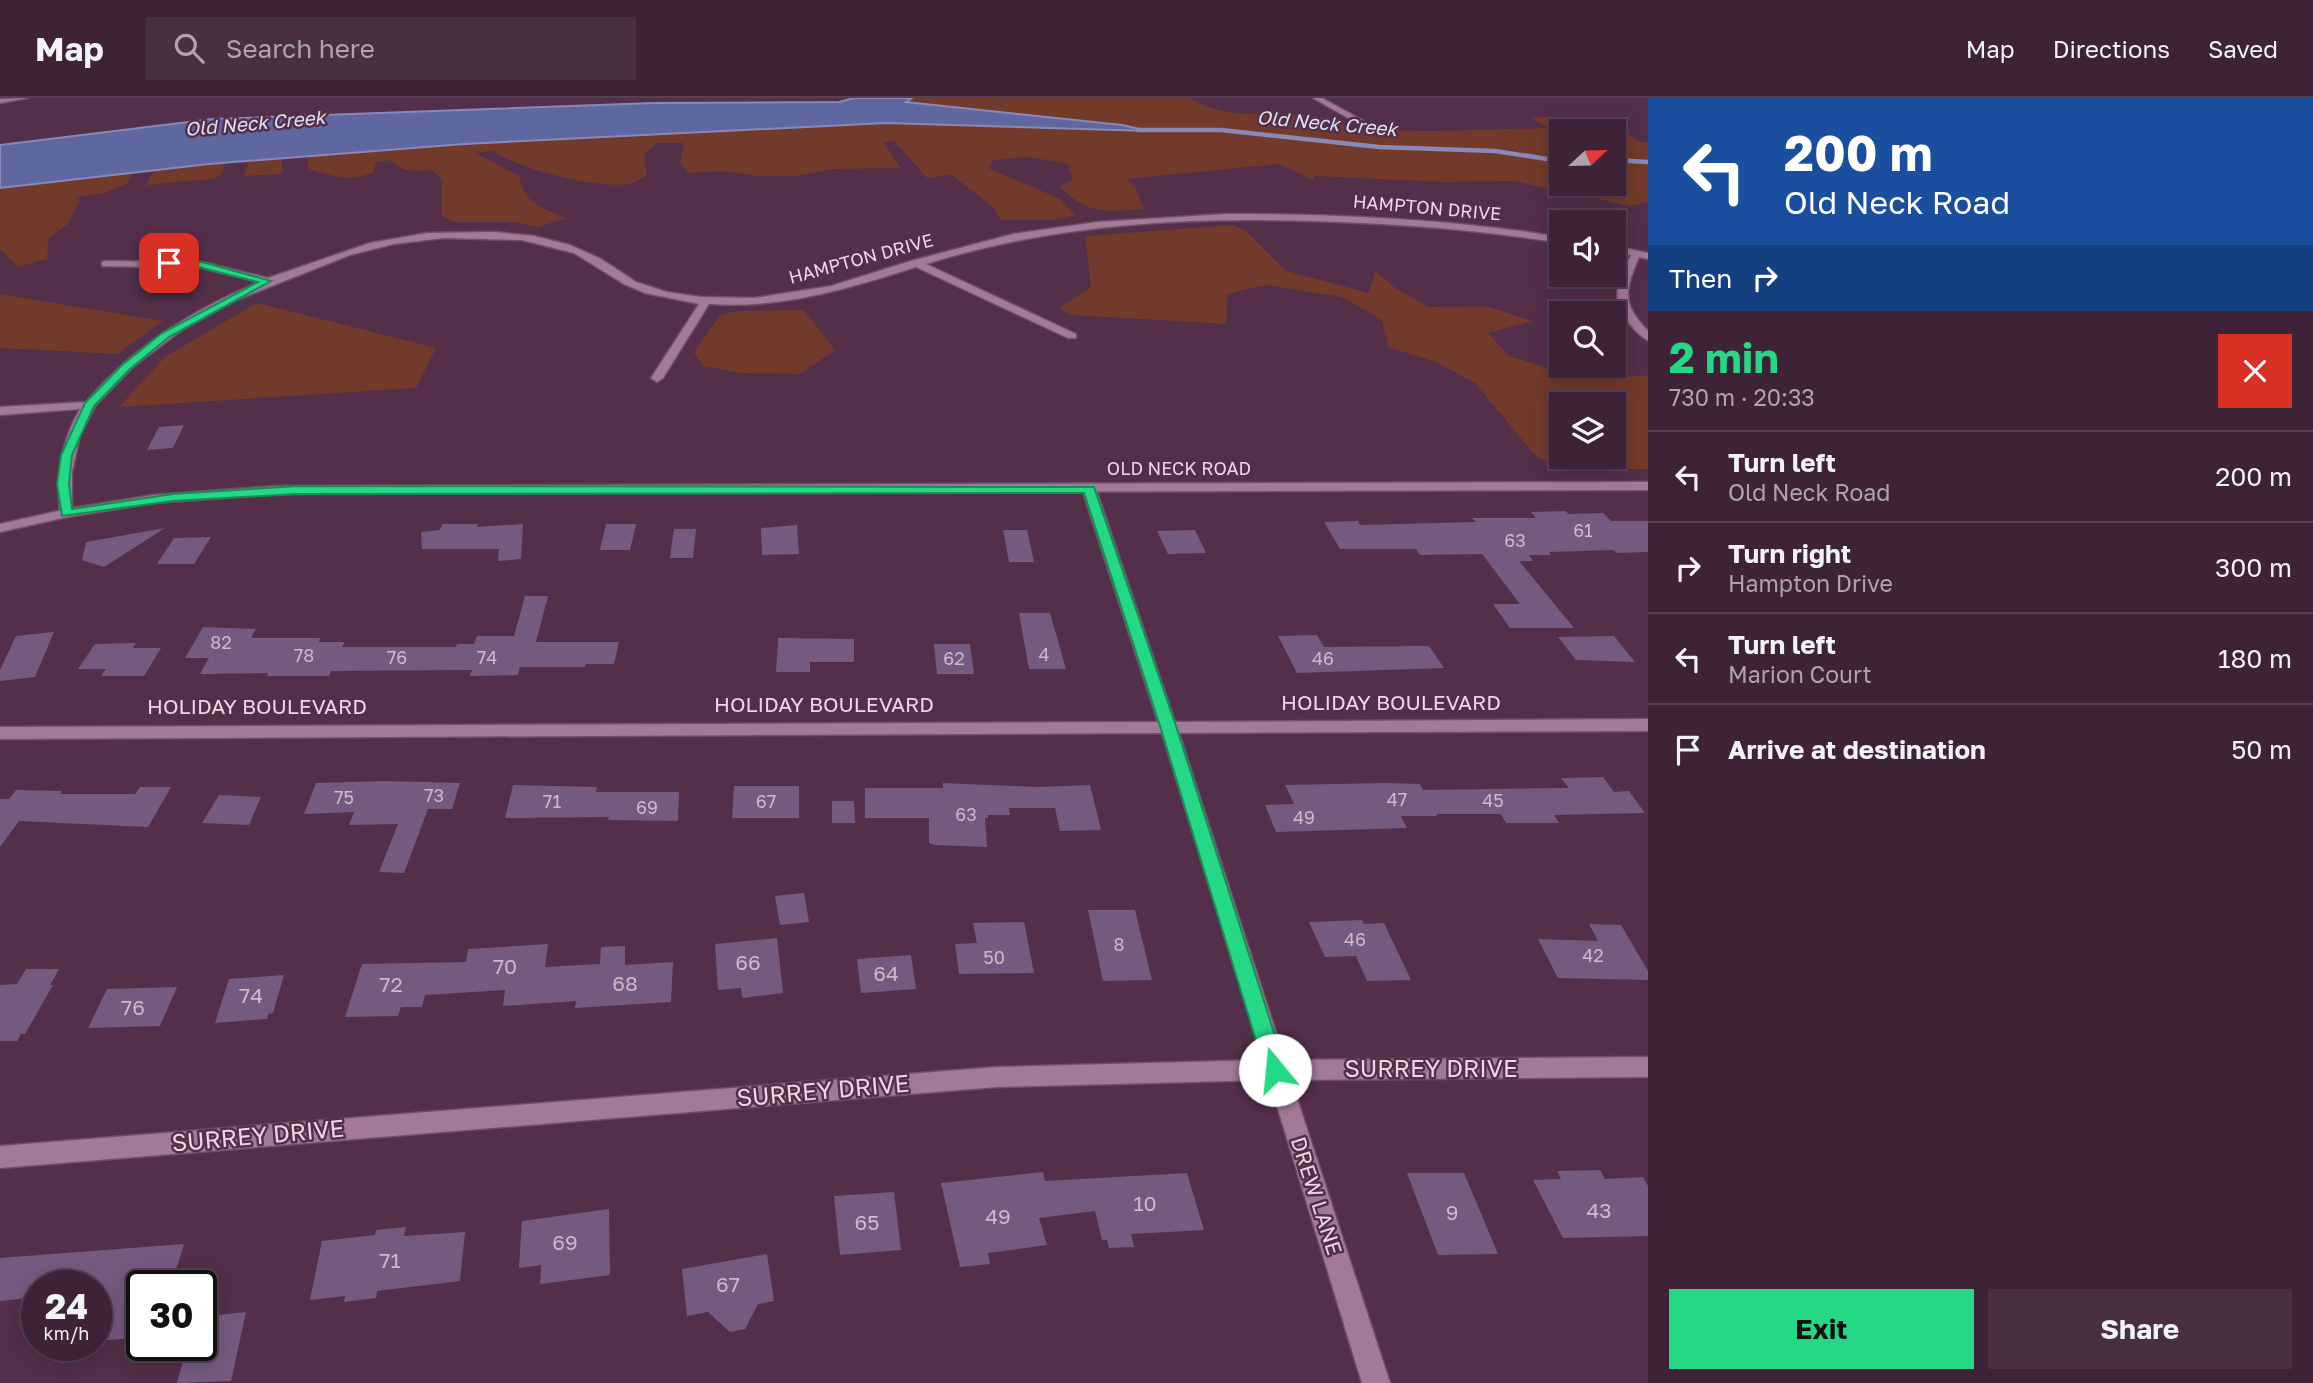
<!DOCTYPE html>
<html lang="en">
<head>
<meta charset="utf-8">
<style>
	body { margin:0; font-family:"Golos Text",sans-serif; background:#492f43; color:#f1f3f6; height:100vh; display:flex; flex-direction:column; font-size:26px; white-space:nowrap }
	* { box-sizing:border-box; margin:0 }
	p { font-size:23px; color:#ada4ae }
	.icon { flex:none; width:38px; height:38px; fill:none; stroke:currentColor; stroke-width:2; stroke-linecap:round; stroke-linejoin:round }
	.map { position:relative; flex:1; overflow:hidden }
	.panel { display:flex; flex-direction:column; background:#3e2338; width:665px }
	.panel>* { flex:none }
	.banner { background:#1a4fa0; color:#fff; overflow:hidden }
	.needle { width:46px; rotate:68deg }
	.fabs { position:absolute; left:1549px; top:21px; display:grid; gap:14px }
	.fabs a { display:grid; place-items:center; width:77px; height:77px; border-radius:0px; background:#3e2338; box-shadow:0 4px 18px #0003,0 0 0 2px #574053; font-size:35px }
	.speed { position:absolute; left:21px; top:1172px; display:flex; gap:14px; font-size:35px; font-weight:700; text-align:center }
	.speed>* { display:grid; place-content:center; width:91px; height:91px; border-radius:50%; background:#3e2338; box-shadow:0 4px 18px #0003,0 0 0 2px #574053; line-height:1 }
	.speed small { font-size:18px; font-weight:400 }
	.speed .limit { border:4px solid #111; border-radius:10px; background:#fff; color:#111 }
	.pin { position:absolute; display:grid; place-items:center; width:60px; height:60px; color:#fff; margin:-30px; border-radius:14px; box-shadow:0 4px 10px #0006 }
	.me { position:absolute; width:77px; margin:-38px; rotate:343deg; stroke-linejoin:round; filter:drop-shadow(0 0 5px #0008) }
	.turn { display:flex; align-items:center; gap:24px; height:147px; padding:0 21px; font-size:32px }
	.turn .icon { width:91px; height:91px; stroke-width:2.5 }
	.turn b { display:block; font-size:49px; line-height:60px }
	.then { display:flex; align-items:center; height:66px; padding:0 21px; background:#0003; gap:14px; font-size:26px }
	.round { display:grid; place-items:center; flex:none; width:74px; height:74px; border-radius:0px; background:#492f43 }
	.summary { display:flex; align-items:center; justify-content:space-between; height:119px; padding:0 21px }
	h1 { font-size:42px; font-weight:700; line-height:52px; color:#24d886 }
	.button { display:flex; gap:14px; margin-top:auto; padding:14px 21px }
	.button a { flex:1; height:80px; border-radius:0px; background:#24d886; color:#111; font-size:28px; font-weight:700; line-height:80px; text-align:center }
	.button a+a { background:#492f43; color:#f1f3f6 }
	ul { padding:0; list-style:none }
	li { display:flex; align-items:center; gap:21px; height:91px; padding:0 21px; border-top:2px solid #574053 }
	li div { flex:1 }
	li b { display:block; font-size:26px }
	li em { font-style:normal }
	header { display:flex; align-items:center; gap:42px; box-sizing:border-box; height:98px; padding:0 35px; background:#3e2338; border-bottom:2px solid #574053 }
	header strong { font-size:33px }
	nav { display:flex; gap:38px; margin-inline-start:auto; font-size:24px }
	.search { width:490px; height:63px; background:#492f43; display:flex; align-items:center; gap:18px; box-sizing:border-box; padding:0 24px; border-radius:0px; color:#ada4ae; font-size:26px }
	main { display:flex; flex:1; min-height:0 }
	.map>svg:first-child { display:block }
</style>
</head>
<body>
<header>
<strong>Map</strong>
<div class="search"><svg class="icon" aria-label="search" viewBox="0 0 24 24"><circle cx="10" cy="10" r="6"/><path d="M15 15l6 6"/></svg>Search here</div>
<nav><a>Map</a><a>Directions</a><a>Saved</a></nav>
</header>
<main>
<div class="map">
<svg width="1648" height="1285" viewBox="0 0 1648 1285">
	<rect width="100%" height="100%" fill="#532f4a"/>
	<g fill="#723a2b" fill-rule="evenodd">
		<path d="M912,0h278c47,31 131,3 161,32l84,1 113,-3 -17,-11 73,1 37,24 7,1v59l-18,4 -117,-25 -68,1 -131,-6 -1,4 -34,-16 -153,15 10,10 8,20c-40,3 -55,6 -85,-23l14,-6 -5,-16 -38,-7 -36,3 -6,8 70,30 18,17 -24,5h-51l-7,-12 -42,-33 -25,3 -33,-37 -10,2 17,25 -68,1 -36,7h-39l-37,-5 -32,2 -9,-11 4,-19h-28l-12,12 3,20c-5,3 -10,7 -15,8 -28,8 -116,-14 -138,-32l-19,2 44,23c5,28 23,32 47,42l-28,9 -24,-5h-60l-12,-6v-37l-10,-9c-16,1 -31,3 -41,-10l-15,2 -3,11c-26,9 -42,3 -66,-5l2,-12 155,-12 422,-21 258,7 -22,-5 -218,-23zM1561,33h53v53h-53z"/>
		<path d="M282,60v16l-38,2 5,-15z"/>
		<path d="M226,65l-6,13 -8,3 -66,6 8,-15z"/>
		<path d="M131,75l-3,10 -24,10 -28,4 3,5 -11,22 -19,14 -2,21 -29,8 -18,-18v-61z"/>
		<path d="M1232,127l13,5 41,41 83,22 6,-22 23,19 31,17 57,-1 46,15 -44,12 21,23 68,21 71,-1v93h-89l-24,-14 -60,-72 -39,-21 -48,-15 -6,-27 -40,-23 -77,-12 -38,9 -1,30 -155,-9 -12,-7 32,-21 -6,-51zM1561,306h53v53h-53z"/>
		<path d="M0,196l163,27 -46,33 -117,-6z"/>
		<path d="M257,205l179,45 -20,40 -297,19 46,-50z"/>
		<path d="M804,212l31,40 -35,24 -59,-1 -38,-7 -9,-14 27,-37 16,-4z"/>
	</g>
	<path fill="#5f67a1" stroke="#8a88b6" stroke-width="2" d="M854,0h58l-6,4 216,23 27,6 -263,-8 -422,21 -255,20 -209,24v-43l213,-26 441,-16 185,-1z"/>
	<g fill="none" stroke-linecap="round" stroke-linejoin="round">
		<g stroke="#8a88b6" stroke-width="4.5">
			<path d="M1138,32h83l158,17 116,4 66,10"/>
			<path d="M1614,62l34,2"/>
		</g>
	</g>
	<g fill="#755a80">
		<path d="M184,327l-11,23 -26,2 12,-23z"/>
		<path d="M1565,413l4,3 34,-1 8,8h37v31l-31,1 -4,-3 -64,2 2,3h-22l4,6h-14l55,67h-64l-17,-24h27l-38,-50 -62,1 -4,-6h-76l-16,-27 34,-1 2,4 116,-3 -4,-4h64l-5,-6z"/>
		<path d="M442,426h36l-1,3 46,-3 -2,35 -23,2 1,-12h-77l-1,-17 19,-2z"/>
		<path d="M606,426h30l-6,26h-30z"/>
		<path d="M797,427l2,29 -37,1 -1,-27z"/>
		<path d="M165,430l-61,39 -22,-7 4,-18z"/>
		<path d="M674,431h22l-3,29h-23z"/>
		<path d="M1003,432h24l7,32h-25z"/>
		<path d="M1195,432l11,23 -38,1 -11,-23z"/>
		<path d="M211,439l-17,27h-37l17,-26z"/>
		<path d="M525,498h23l-12,46h83l-5,22h-28l-1,3h-65l-2,8 -48,1 2,-6 -141,1 -2,5h-62l1,-3 -68,1 9,-16h-24l18,-31 53,2 -5,9h69l-1,4h26l-3,5h114l1,-3h17l3,-8h37z"/>
		<path d="M1019,515h31l16,56h-37z"/>
		<path d="M54,534l-19,45 -35,4v-11l16,-34z"/>
		<path d="M1317,537l7,12 105,-1 15,22 -147,5 -19,-37z"/>
		<path d="M1614,538l21,26 -59,-2 -18,-23z"/>
		<path d="M778,540l76,1v23h-44v10h-34z"/>
		<path d="M136,545l-3,5h28l-17,28h-43l5,-7h-28l17,-25z"/>
		<path d="M934,546h36l4,30h-37z"/>
		<path d="M1603,679l11,15 15,-1 16,22 -91,2 5,8h-53l-5,-9h-65l1,2h-36l6,12 -131,4 -11,-27 29,-1 -9,-19 101,-2 34,1 3,6 146,-2 -8,-10z"/>
		<path d="M384,683l76,2 -8,26h-24l-24,64 -25,-1 19,-48 -49,1 5,-13 -50,2 12,-31z"/>
		<path d="M943,685l95,4 52,-2 11,45 -41,1 -5,-23h-46l1,7h-22v3h-3l2,29 -52,-2 -6,-2v-25h-64v-30h78z"/>
		<path d="M513,687l84,2 -1,5h83l-1,29 -70,-1 1,-3 -104,1z"/>
		<path d="M734,688h65v32h-67z"/>
		<path d="M140,689h31l-23,40 -129,-6 -19,26v-48h9l7,-9 46,1 -2,3h75z"/>
		<path d="M219,697l42,2 -12,28 -47,-2z"/>
		<path d="M832,703h22l1,22h-23z"/>
		<path d="M804,795l5,29 -29,3 -5,-29z"/>
		<path d="M1088,812h47l17,70 -49,1z"/>
		<path d="M1362,822l2,4 20,-1 27,57 -44,1 -11,-25 -31,1 -16,-35z"/>
		<path d="M1024,824l10,51 -75,1 -4,-30 22,-1 -4,-20z"/>
		<path d="M1589,826l32,1 27,46v9l-90,-2 -20,-39 60,2z"/>
		<path d="M777,840l6,55 -41,5 -1,-10 -23,2 -3,-46z"/>
		<path d="M548,846l-3,23 55,-3 1,-17 24,-1v19l48,-3 -2,40 -96,6 1,-7 -73,5 2,-16 -80,5 -3,12h-21l-3,9 -53,1 17,-53 104,-2 2,-13z"/>
		<path d="M911,857l5,34 -55,4 -4,-34z"/>
		<path d="M26,871h33l-9,16h3l-28,49h-4l-4,7h-17v-56l17,-1z"/>
		<path d="M284,877l-11,38 -5,1 -1,5 -52,4 14,-44z"/>
		<path d="M177,889l-17,39 -72,2 19,-39z"/>
		<path d="M1600,1072l5,9 38,-2 5,9v50l-85,2 -30,-58 28,-1 -4,-8z"/>
		<path d="M1043,1074l2,9 142,-8 17,57 -73,4 3,13 -25,1 -2,-8h-5l-7,-29 -56,7 8,27 -59,8 2,11 -30,3 -19,-84z"/>
		<path d="M1407,1075h57l34,81 -60,1z"/>
		<path d="M894,1094l7,58 -61,5 -6,-59z"/>
		<path d="M609,1111l1,66 -70,9 1,-19 -22,3 3,-47z"/>
		<path d="M406,1129l-2,9 61,-4 -5,49 -83,10 -1,7 -32,4 1,-6 -35,4 12,-59 53,-6 1,-5z"/>
		<path d="M184,1146l-13,42h-29v24l-9,1 1,27 -38,3v-55h-59v11l-37,4v-43z"/>
		<path d="M767,1156l7,47 -16,3 -13,25 -15,3 -22,-20 -21,4 -5,-47z"/>
		<path d="M246,1214l-15,69 -54,2 10,-37h14v-29z"/>
	</g>
	<g fill="none" stroke-linecap="round" stroke-linejoin="round">
		<defs>
			<g id="minor">
				<path d="M28,0l-28,5v-4z"/>
				<path d="M1313,0h9l49,27 -7,2z"/>
				<path d="M1226,116c112,0 224,5 335,23v6c-73,-12 -147,-18 -221,-21 -141,-6 -280,0 -414,42l150,70v4h-8l-152,-71c-68,22 -135,42 -207,37l-46,74 -6,4 -6,-4 48,-74 -54,-11 -21,-9 -50,-31 -52,-13 -78,-2 -50,6 -44,11 -116,46 -52,29 -48,36 -39,40 -15,29 -8,37v44h-10l-2,-3c-4,-38 1,-71 20,-104l-80,6v-8l86,-5c45,-54 108,-93 173,-120l-57,-14 -100,-2v-4l4,-1 96,1 66,16 102,-35 57,-10 67,-1 40,4 36,9 31,14 35,23 31,10 34,5 53,1 77,-12 80,-25 102,-27 85,-12z"/>
				<path d="M1614,148l34,7v6l-9,-2c-14,34 -18,46 9,74v9c-8,-3 -14,-11 -20,-18 -19,-23 -9,-43 3,-67l-17,-3z"/>
				<path d="M1089,387l7,4 79,233 473,-3v12l-469,2 106,327 363,-3v20l-357,3 99,303h-28l-93,-303 -272,7 -997,81v-22l997,-79 266,-7 -101,-327 -1162,6v-12l1158,-5 -76,-233z"/>
			</g>
			<path id="tertiary" d="M1648,384v8l-1370,4 -124,9 -87,14 -67,15v-8l67,-15 87,-14 124,-9z"/>
		</defs>
		<use href="#minor" stroke="#6e4f67" stroke-width="3"/>
		<use href="#tertiary" stroke="#6e4f67" stroke-width="3"/>
		<use href="#minor" fill="#a37998" fill-rule="evenodd"/>
		<use href="#tertiary" fill="#a37998" fill-rule="evenodd"/>
	</g>
	<path fill="#24d886" stroke="#178c57" stroke-width="2" d="M169,162l33,2 69,19 -102,56 -39,32 -36,37 -22,49 -3,29 3,25 101,-15 125,-8 796,1 82,239 110,344 -3,7 -8,2 -7,-2 -3,-7 -105,-344 -76,-233 -786,1 -125,7 -111,15 -5,-32 4,-29 24,-52 37,-38 40,-32 96,-51 -56,-14 -36,-3v-4z"/>
	<g text-anchor="middle" stroke-width="5" stroke-linejoin="round" paint-order="stroke">
		<g font-size="18" fill="#edd6e6" stroke="#532f4a">
			<text transform="translate(1427 110) rotate(5)" y="6">HAMPTON DRIVE</text>
			<text transform="translate(861 161) rotate(-15)" y="6">HAMPTON DRIVE</text>
			<text x="1179" y="377">OLD NECK ROAD</text>
		</g>
		<g font-size="18" fill="#cfb7cc">
			<text x="1583" y="439">61</text>
			<text x="1515" y="449">63</text>
			<text x="221" y="551">82</text>
			<text x="1044" y="563">4</text>
			<text x="304" y="564">78</text>
			<text x="397" y="566">76</text>
			<text x="487" y="566">74</text>
			<text x="954" y="567">62</text>
			<text x="1323" y="567">46</text>
			<text x="434" y="704">73</text>
			<text x="344" y="706">75</text>
			<text x="1397" y="708">47</text>
			<text x="1493" y="709">45</text>
			<text x="552" y="710">71</text>
			<text x="766" y="710">67</text>
			<text x="647" y="716">69</text>
			<text x="966" y="723">63</text>
			<text x="1304" y="726">49</text>
			<text x="1355" y="848">46</text>
			<text x="1119" y="853">8</text>
			<text x="1593" y="864">42</text>
			<text x="994" y="866">50</text>
		</g>
		<g font-size="19" font-style="italic" fill="#dde1f3" stroke="#532f4a">
			<text transform="translate(255 25) rotate(-5)" y="7">Old Neck Creek</text>
			<text transform="translate(1327 25) rotate(5)" y="7">Old Neck Creek</text>
		</g>
		<g font-size="21" fill="#edd6e6" stroke="#532f4a">
			<text x="1391" y="612">HOLIDAY BOULEVARD</text>
			<text x="824" y="614">HOLIDAY BOULEVARD</text>
			<text x="257" y="616">HOLIDAY BOULEVARD</text>
			<text transform="translate(1316 1098) rotate(72)" y="7">DREW LANE</text>
		</g>
		<g font-size="21" fill="#cfb7cc">
			<text x="748" y="872">66</text>
			<text x="505" y="876">70</text>
			<text x="886" y="883">64</text>
			<text x="625" y="893">68</text>
			<text x="391" y="894">72</text>
			<text x="251" y="905">74</text>
			<text x="133" y="917">76</text>
			<text x="1145" y="1113">10</text>
			<text x="1599" y="1120">43</text>
			<text x="1452" y="1122">9</text>
			<text x="998" y="1126">49</text>
			<text x="867" y="1132">65</text>
			<text x="565" y="1152">69</text>
			<text x="390" y="1170">71</text>
			<text x="728" y="1194">67</text>
		</g>
		<g font-size="24" fill="#edd6e6" stroke="#532f4a">
			<text x="1431" y="979">SURREY DRIVE</text>
			<text transform="translate(823 993) rotate(-5)" y="8">SURREY DRIVE</text>
			<text transform="translate(258 1038) rotate(-5)" y="8">SURREY DRIVE</text>
		</g>
	</g>
</svg>
<div class="fabs">
<a><svg class="needle" viewBox="-14 -14 28 28"><path d="M0-13l5 13h-10z" fill="#e53935"/><path d="M0 13l5-13h-10z" fill="#ada4ae"/></svg></a>
<a><svg class="icon" aria-label="sound" viewBox="0 0 24 24"><path d="M4 9h4l5-4v14l-5-4H4zM17 9q2 3 0 6"/></svg></a>
<a><svg class="icon" aria-label="search" viewBox="0 0 24 24"><circle cx="10" cy="10" r="6"/><path d="M15 15l6 6"/></svg></a>
<a><svg class="icon" aria-label="layers" viewBox="0 0 24 24"><path d="M12 4l9 5-9 5-9-5zM3 14l9 5 9-5"/></svg></a>
</div>
<div class="speed"><div>24<small>km/h</small></div><div class="limit">30</div></div>
<div class="pin" style="left:169px;top:165px;background:#d93025"><svg class="icon" aria-label="arrive" viewBox="0 0 24 24"><path d="M6 21V4h12l-3 4 3 4H6"/></svg></div>
<svg class="me" style="left:1275px;top:972px" viewBox="-20 -20 40 40"><circle r="19" fill="#fff"/><path d="M0-13L10 11 0 6-10 11z" fill="#24d886"/></svg>
</div>
<section class="panel">
<div class="banner">
<div class="turn"><svg class="icon" aria-label="left" viewBox="0 0 24 24"><path d="M17 20v-9H6M10 6l-5 5 5 5"/></svg><div><b>200 m</b>Old Neck Road</div></div>
<div class="then">Then<svg class="icon" aria-label="right" viewBox="0 0 24 24"><path d="M7 20v-9h11M14 6l5 5-5 5"/></svg></div>
</div>
<div class="summary"><div><h1>2 min</h1><p>730 m · 20:33</p></div><a class="round" style="background:#d93025;color:#fff"><svg class="icon" aria-label="close" viewBox="0 0 24 24"><path d="M6 6l12 12M18 6L6 18"/></svg></a></div>
<ul>
<li><svg class="icon" aria-label="left" viewBox="0 0 24 24"><path d="M17 20v-9H6M10 6l-5 5 5 5"/></svg><div><b>Turn left</b><p>Old Neck Road</p></div><em>200 m</em></li>
<li><svg class="icon" aria-label="right" viewBox="0 0 24 24"><path d="M7 20v-9h11M14 6l5 5-5 5"/></svg><div><b>Turn right</b><p>Hampton Drive</p></div><em>300 m</em></li>
<li><svg class="icon" aria-label="left" viewBox="0 0 24 24"><path d="M17 20v-9H6M10 6l-5 5 5 5"/></svg><div><b>Turn left</b><p>Marion Court</p></div><em>180 m</em></li>
<li><svg class="icon" aria-label="arrive" viewBox="0 0 24 24"><path d="M6 21V4h12l-3 4 3 4H6"/></svg><div><b>Arrive at destination</b></div><em>50 m</em></li>
</ul>
<div class="button"><a>Exit</a><a>Share</a></div>
</section>
</main>
</body>
</html>
